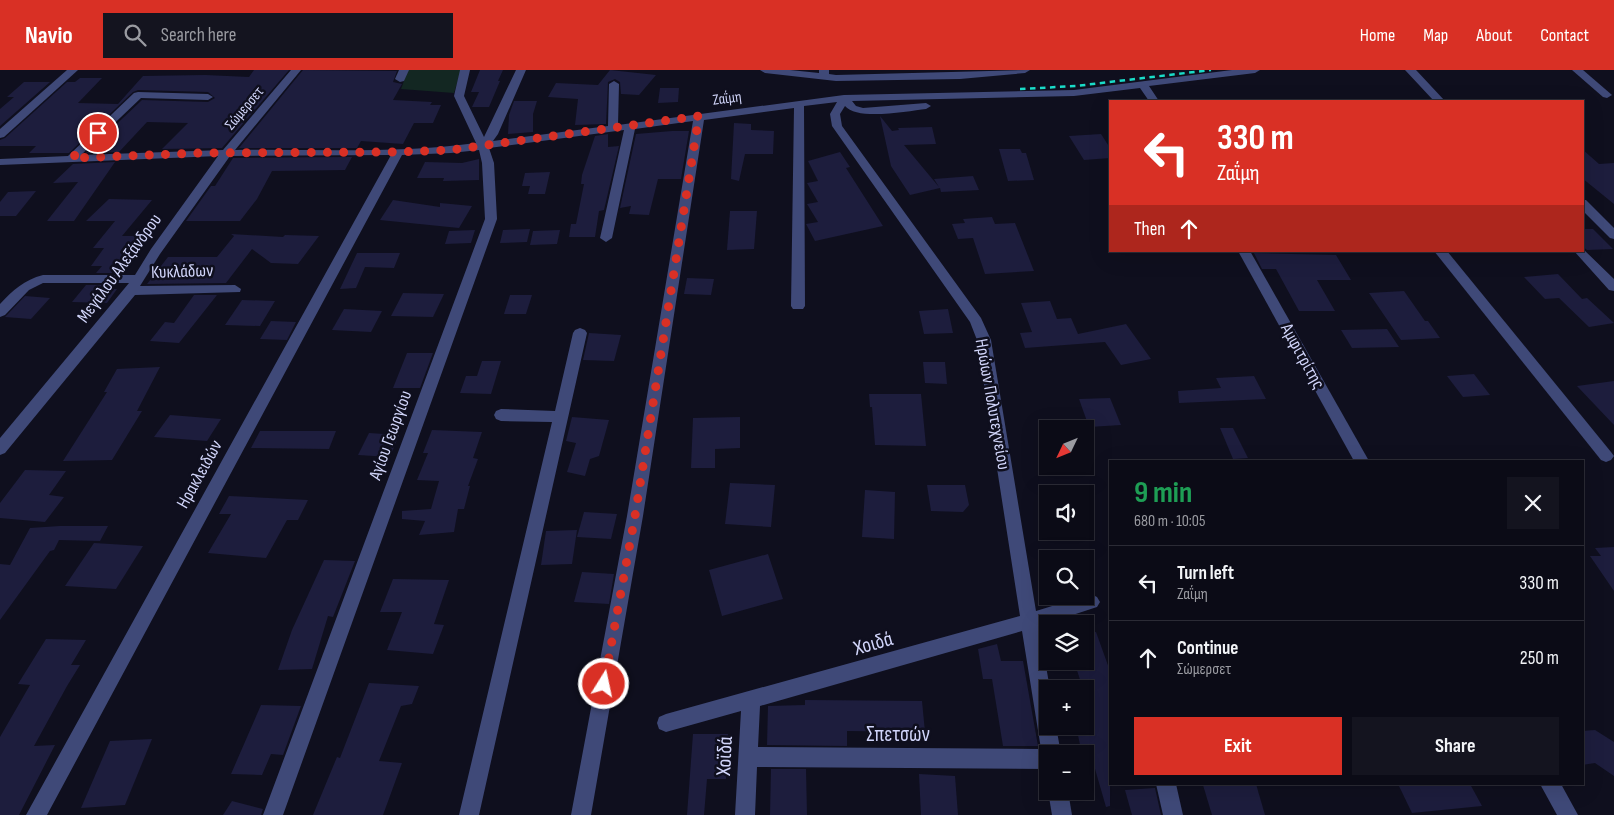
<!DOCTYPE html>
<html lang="en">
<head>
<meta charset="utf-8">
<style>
	body { margin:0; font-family:"Sofia Sans Condensed",sans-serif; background:#14141f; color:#f1f3f6; height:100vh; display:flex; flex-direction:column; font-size:19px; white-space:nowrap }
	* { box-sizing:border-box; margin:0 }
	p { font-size:16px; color:#9a9ba1 }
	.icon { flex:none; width:28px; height:28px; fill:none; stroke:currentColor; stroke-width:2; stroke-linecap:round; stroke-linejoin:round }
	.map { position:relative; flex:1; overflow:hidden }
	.side { position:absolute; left:1109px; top:390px; width:475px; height:325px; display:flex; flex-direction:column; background:#0b0b16; border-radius:0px; box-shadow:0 5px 20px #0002,0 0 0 1px #2b2b35 }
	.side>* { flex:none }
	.hud { position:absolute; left:1109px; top:30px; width:475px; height:152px; border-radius:0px; box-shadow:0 5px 20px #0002,0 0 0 1px #2b2b35; background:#d93025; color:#fff; overflow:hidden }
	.needle { width:32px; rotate:227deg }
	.tools { position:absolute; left:1039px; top:350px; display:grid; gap:10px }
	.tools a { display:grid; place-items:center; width:55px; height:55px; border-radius:0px; background:#0b0b16; box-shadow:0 5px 20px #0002,0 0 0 1px #2b2b35; font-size:25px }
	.pin { position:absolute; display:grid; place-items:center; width:42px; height:42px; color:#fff; margin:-21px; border:2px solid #fff; border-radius:50%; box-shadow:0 1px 5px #0007 }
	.me { position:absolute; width:55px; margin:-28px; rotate:10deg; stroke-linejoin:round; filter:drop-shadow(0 0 4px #0008) }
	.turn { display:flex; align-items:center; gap:18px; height:105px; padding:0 25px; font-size:22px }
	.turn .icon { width:65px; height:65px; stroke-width:2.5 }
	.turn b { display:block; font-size:35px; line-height:42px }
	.then { display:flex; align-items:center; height:48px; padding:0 25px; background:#0003; gap:10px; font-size:19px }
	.round { display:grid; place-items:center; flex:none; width:52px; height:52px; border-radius:0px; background:#14141f }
	.head { display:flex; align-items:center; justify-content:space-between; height:85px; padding:0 25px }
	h1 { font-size:30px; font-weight:700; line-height:38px; color:#1e9e55 }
	.button { display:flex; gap:10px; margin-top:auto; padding:10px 25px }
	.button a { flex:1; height:58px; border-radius:0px; background:#d93025; color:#fff; font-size:20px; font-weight:700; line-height:58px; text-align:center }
	.button a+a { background:#14141f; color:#f1f3f6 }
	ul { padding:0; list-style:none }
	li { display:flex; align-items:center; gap:15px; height:75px; padding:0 25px; border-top:1px solid #2b2b35 }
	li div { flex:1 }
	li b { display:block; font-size:19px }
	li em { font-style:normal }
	header { display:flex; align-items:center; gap:30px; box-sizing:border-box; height:70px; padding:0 25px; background:#d93025; color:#fff }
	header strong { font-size:24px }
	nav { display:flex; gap:28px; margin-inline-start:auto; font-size:18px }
	.search { width:350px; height:45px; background:#14141f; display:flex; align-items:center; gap:12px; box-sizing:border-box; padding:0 18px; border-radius:0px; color:#9a9ba1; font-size:19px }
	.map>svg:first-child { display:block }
</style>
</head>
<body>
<header>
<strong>Navio</strong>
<div class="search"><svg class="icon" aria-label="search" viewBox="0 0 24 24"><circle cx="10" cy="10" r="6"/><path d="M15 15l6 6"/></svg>Search here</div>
<nav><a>Home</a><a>Map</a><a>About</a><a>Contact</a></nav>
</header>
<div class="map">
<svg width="1614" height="745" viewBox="0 0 1614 745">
	<rect width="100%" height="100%" fill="#0f0f1e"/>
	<path fill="#132722" d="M408,0h53l-7,23 -53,-4z"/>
	<g fill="#1d1d3d">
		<path d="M254,0h35l-67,78 -60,1 26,-26 -41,-1 -28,30 -33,1 56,-53 66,2 7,-4 -7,-6 -70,-2 -5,2 -64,61h-40l7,-7h-36v-6l5,-2 62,-56h8l5,-4h22l-24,25 40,1 25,-28 62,-1 44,2z"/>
		<path d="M303,0l94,1 -4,11 9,2 -9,16 39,2 -2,3h11l-8,18h-19l-11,21 -42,-3 -4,7h-118z"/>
		<path d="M480,0h23l-5,11h2l-11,26h-17l7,-15h-8z"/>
		<path d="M610,0l46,5 -17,20 -18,-1 -1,-12 -5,-3 -7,3 -2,42 -31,1 3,-26 -30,-2 8,-14 42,2z"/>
		<path d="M24,12h26l-50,44v-17l14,-12h-7z"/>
		<path d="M660,18h19l-1,14 -20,1z"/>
		<path d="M514,31h23l-4,13v18l-25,2 1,-19z"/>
		<path d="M880,46l12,15 7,-1 -1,-2 34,-1 4,17 -32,1 35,42 -5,-8 39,-3 6,14 -38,2 -1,-4 -30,7 -19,-29z"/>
		<path d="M734,53l17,1v6l23,1 -1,23h-28l-6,27 -8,-2z"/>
		<path d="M672,61h17l-8,48h-23l-9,36 -20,-1 2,-8 -11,2 16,-74z"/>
		<path d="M608,64v13l11,-1 -15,64 -5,1 -4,26h-26l2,-13h5l8,-40h-3l1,-9 13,-39z"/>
		<path d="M1101,64l9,14v10l-26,2 -15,-24z"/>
		<path d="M999,79h21l2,4h4l8,27 -26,1z"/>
		<path d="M1582,79l17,15 15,-1v41l-32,-26z"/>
		<path d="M840,82l10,15 -4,1 37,58 -68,15 -9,-17 12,-2 -11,-18 11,-2 -11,-19 11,-2 -10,-20z"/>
		<path d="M352,87l-7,13 -73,1 -15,28 -17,22h-54l25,-35h4l18,-28z"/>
		<path d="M479,89v21l-36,1 1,-3h-27l8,-16 37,1z"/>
		<path d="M115,92l-41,59h-27l31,-39 -25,1 20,-19z"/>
		<path d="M550,102l-5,22h-17l2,-8h-8l3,-13z"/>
		<path d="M36,121l-20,25h-16v-14l8,-10z"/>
		<path d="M109,129l43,1 -30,36h17l-27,37h-16l6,-7h-11l13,-18h-11l22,-27h-29z"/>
		<path d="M393,130l47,7v-4l32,3 -13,22 -79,-8z"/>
		<path d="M730,141h27l-3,38 -27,1z"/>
		<path d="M992,147l3,7 20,-1 19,48 -49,3 -12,-36 -15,1 -6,-15 13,-1 -2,-4z"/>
		<path d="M530,159l-3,13 -27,1 3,-13z"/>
		<path d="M1582,159h11l20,20 -26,1 -5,-4z"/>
		<path d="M475,160l-4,13 -26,1 4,-13z"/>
		<path d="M560,160l-3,14 -27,1 3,-14z"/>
		<path d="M231,164l52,3 2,-2 34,1 -21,28 -27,-1 -19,-14 -26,34 -79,1 21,-27h49l17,-21z"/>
		<path d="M357,183h43l-6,15 -29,-1 -9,21 -16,1z"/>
		<path d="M1254,183l82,2 15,25h-34l18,31h-36l-23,-42h-14z"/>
		<path d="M1558,204l24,25 5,-1 27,25 -25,4 -30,-29 -14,1 -21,-22z"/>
		<path d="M687,208l27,1 -3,16 -27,-1z"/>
		<path d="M86,215h17l-3,4h17l-10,14 -35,-1z"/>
		<path d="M1404,221l21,30h3l12,17 -39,2 -32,-47z"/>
		<path d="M403,223l41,1 -11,23 -42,-1z"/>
		<path d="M194,225h23l-38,48 -29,-2 15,-19 9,1z"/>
		<path d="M510,225h22l-6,19h-22z"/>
		<path d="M25,226l25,2 -19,21 -26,-2z"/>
		<path d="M242,230l33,1 -15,25 -35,-1z"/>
		<path d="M1050,231l7,18 14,-1 7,16 48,-10 25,35 -30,6 -16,-23 -80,6 -5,-15 12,-1 -11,-29z"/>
		<path d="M344,239l38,2 -11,21 -39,-2z"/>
		<path d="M948,239l5,24 -29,1 -5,-23z"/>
		<path d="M271,251l25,1 -9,18 -27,-1z"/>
		<path d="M1387,259l12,18 -47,1 -11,-18z"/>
		<path d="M589,263l32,2 -7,26 -31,-1z"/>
		<path d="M407,283h26l-13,35h-27z"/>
		<path d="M482,291h19l-10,33 -31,-1 6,-17h11z"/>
		<path d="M923,292h22l2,22 -22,-1z"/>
		<path d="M160,297l-23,44h5l-30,49 -49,1 44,-69h-3l13,-23z"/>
		<path d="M1474,304l16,21 -27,2 -16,-21z"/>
		<path d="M1254,306l12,23 -87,4 -1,-12 43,-3 -5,-10z"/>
		<path d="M1614,311v44l-37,-39z"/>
		<path d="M869,324h52l5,52 -51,-1 -3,-38h-2z"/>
		<path d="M1110,328l11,27 -32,2 -10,-28z"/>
		<path d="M170,345l51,4 -14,22 -53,-4z"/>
		<path d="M572,347l37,3 -10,36 -9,3 -5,17 -18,-4 9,-29 -10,-2z"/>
		<path d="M740,347v31l-25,1v19h-24l2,-50z"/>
		<path d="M1220,358h13l15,30 -15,1z"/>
		<path d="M432,360l50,2 -9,26 5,1 -10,27h2l-6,23h-6l-4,23 -35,3 6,-14 -23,-2v-8l29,-2 8,-28 -22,-1 11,-27h-5z"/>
		<path d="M260,361h76l-7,18 -78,-1z"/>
		<path d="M369,363l30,2 -9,22 -32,-2z"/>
		<path d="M25,400l41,1 -17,24 15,2 -19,25 -45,-4v-15z"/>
		<path d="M730,413l45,2 -4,42 -46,-3z"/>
		<path d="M927,415h38l4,20 -6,7 -32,-1z"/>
		<path d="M865,420l30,2 -1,47 -32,-2z"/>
		<path d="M229,426l79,4 -10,20h-11l-21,38 -58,-5 23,-39h-12z"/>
		<path d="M584,442l33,2 -6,25 -34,-2z"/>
		<path d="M60,456h48l-8,15 -41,-1 -5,10 -4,1 -50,69v-56l10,1 20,-37z"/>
		<path d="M577,460l-5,34 -31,1 5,-34z"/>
		<path d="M94,473l49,3 -27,43 -51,-3z"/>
		<path d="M1614,477v44l-24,-35h11l-6,-8z"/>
		<path d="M768,484l15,45 -61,17 -13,-46z"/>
		<path d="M324,490l31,1 -22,56 -5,-1 -16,53 -34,1 14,-40z"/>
		<path d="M582,502l32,2 -5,30 -35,-2z"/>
		<path d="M393,509l56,1 -15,44 10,1 -11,29 -46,-4 15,-38h-22z"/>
		<path d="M1096,562l14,39v135l-4,1 -15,-52 -9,-1 -6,-28h9v-37h-2l-9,-28h11v-28z"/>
		<path d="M46,569l40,1 -15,25h9l-13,21 -33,60 21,-1 -36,70h-19v-78l30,-52 -12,-1z"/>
		<path d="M997,574l4,17h22l15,85h-35l-11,-67h-9l-5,-30z"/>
		<path d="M369,613l50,3 -7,18 -11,2 -22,55 23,2 -19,52h-70l24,-58 3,1z"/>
		<path d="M805,630l117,1 3,31 -78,-1v15l-80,-1 1,-39 37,-1z"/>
		<path d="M261,635l40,1 -18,49 -12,-1 -9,21 -31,-1z"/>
		<path d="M1595,660l19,12v34l-19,-13 -13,2v-34z"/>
		<path d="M693,664h35l-2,45h-19l-3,36h-17z"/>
		<path d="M152,669l-27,66 -44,3 29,-67z"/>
		<path d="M771,699h35l1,46h-37z"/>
		<path d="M919,704l36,2 3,39h-37z"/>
		<path d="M1256,714l9,31h-53l-9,-30z"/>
		<path d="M1398,714h72l12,22 -70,7z"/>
		<path d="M1155,718l6,27h-29l-7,-25z"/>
		<path d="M232,731l31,8 -2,6h-38z"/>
	</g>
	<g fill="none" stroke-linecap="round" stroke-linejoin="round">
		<g fill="#3f4978" fill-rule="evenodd">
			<path d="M67,0h11l-74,67 -4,1v-9z"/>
			<path d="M291,0h10l-66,80c80,-1 162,4 241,-7l-22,-47 6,-26h10l-6,26 20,41 32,-67h10l-28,64 -5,7 115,-15 1,-42 5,-3 5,3 -1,41 226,-30 230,-5 158,-20h28l-5,3 -106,13 10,15h-10l-9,-13 -66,8 -222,5 4,5 7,2 63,-5 5,3 -5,3c-18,2 -69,12 -81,-3l-5,8 2,12 139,192 10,22 45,271 55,-17 6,3 3,5 -3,5 -58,19 11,63h-2v37h8l5,28h-13v15l-291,-2 -2,48h-20l6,-104 -75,21 -7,-3 -2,-6 2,-6 7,-3 354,-98 -43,-276 -7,-18 -138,-196 -2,-12 7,-12 -33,4 1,200 -2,3h-10l-2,-3 3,-198 -90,12 -61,396 -52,299h-20l56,-299 66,-395 -58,8 -23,109 -6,4 -6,-4 24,-108 -135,18 5,15 3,56 -214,596h-20l222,-596 -3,-56 -3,-13 -28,3 -49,2 -355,660h-21l365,-660 -161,1 -70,98 -20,32 95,-1 6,4 -1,3 -105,3 -130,158 -5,2v-17l129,-155h-86l-14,7 -24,25 -5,2v-13c13,-14 24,-24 43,-29h92l16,-26 67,-93 -218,9v-6l68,-3 66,-63 4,-1 70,2 5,3 -5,3 -67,-2 -60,57 142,-5zM1022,561l19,118 -283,-2 2,-41z"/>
			<path d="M399,0h10l-5,11 -4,1 -5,-3z"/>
			<path d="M760,0h30l29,3v-3h10v4l7,1 194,-5 -5,3 -65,6 -124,2 -71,-8z"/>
			<path d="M1405,0h11l29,31h-11z"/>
			<path d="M1572,0h11l29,25 -5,3 -4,-1z"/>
			<path d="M1582,130h4l28,28v11l-4,-1 -28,-28z"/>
			<path d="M1582,178l32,31v12l-5,-1 -35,-39h8z"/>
			<path d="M1238,181h12l119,210h-15z"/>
			<path d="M1434,181h13l164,201 3,4 -3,4 -5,2 -5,-2z"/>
			<path d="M580,258l5,2 2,3 -108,482h-20l93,-393 -51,-1 -5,-2 -2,-4 2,-4 5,-2 54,2 18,-78 2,-3z"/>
			<path d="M1156,714h20l7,31h-20z"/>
			<path d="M1540,714h21l17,31h-21z"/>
			<path d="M1048,721h20l4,24h-20z"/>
		</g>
		<path stroke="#1adcc8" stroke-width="2.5" stroke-dasharray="5.5 4.5" stroke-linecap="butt" d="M1020,19l56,-3 135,-16"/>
	</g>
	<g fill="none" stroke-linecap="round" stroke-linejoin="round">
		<path stroke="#d93025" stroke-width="9" stroke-dasharray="0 16.2" d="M98,63l-26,25 129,-5 197,-1 53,-2 248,-34 -64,400 -31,168"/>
	</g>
	<g text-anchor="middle" stroke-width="5" stroke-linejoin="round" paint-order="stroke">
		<g font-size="15" fill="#d1d5fa" stroke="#0f0f1e">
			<text transform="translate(727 28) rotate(-7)" y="5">Ζαΐμη</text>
			<text transform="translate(244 38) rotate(-50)" y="5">Σώμερσετ</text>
		</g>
		<g font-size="18" fill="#d1d5fa" stroke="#0f0f1e">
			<text transform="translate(119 198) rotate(-54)" y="6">Μεγάλου Αλεξάνδρου</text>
			<text transform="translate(182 201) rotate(-2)" y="6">Κυκλάδων</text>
			<text transform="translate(1303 286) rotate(61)" y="6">Αμφιτρίτης</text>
			<text transform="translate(993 334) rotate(80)" y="6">Ηρώων Πολυτεχνείου</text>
			<text transform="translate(390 365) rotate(-70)" y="6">Αγίου Γεωργίου</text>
			<text transform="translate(199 404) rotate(-61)" y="6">Ηρακλειδών</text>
		</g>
		<g font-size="21" fill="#d1d5fa" stroke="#0f0f1e">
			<text transform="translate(873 573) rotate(-16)" y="7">Χοιδά</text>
			<text x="898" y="671">Σπετσών</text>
			<text transform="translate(724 686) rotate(-87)" y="7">Χοϊδά</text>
		</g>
	</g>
</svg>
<div class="tools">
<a><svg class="needle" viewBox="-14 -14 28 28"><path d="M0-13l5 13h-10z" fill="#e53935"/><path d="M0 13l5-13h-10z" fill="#9a9ba1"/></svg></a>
<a><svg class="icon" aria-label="sound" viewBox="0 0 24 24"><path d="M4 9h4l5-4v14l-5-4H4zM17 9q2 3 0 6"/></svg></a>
<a><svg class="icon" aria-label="search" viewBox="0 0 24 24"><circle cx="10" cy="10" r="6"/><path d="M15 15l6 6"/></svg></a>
<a><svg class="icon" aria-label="layers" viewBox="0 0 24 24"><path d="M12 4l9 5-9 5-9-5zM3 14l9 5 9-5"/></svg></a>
<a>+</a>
<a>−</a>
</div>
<div class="pin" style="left:98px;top:63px;background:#d93025"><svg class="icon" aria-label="arrive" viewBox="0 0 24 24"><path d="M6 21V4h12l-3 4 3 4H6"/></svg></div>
<svg class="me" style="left:604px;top:614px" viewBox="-20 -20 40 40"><circle r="17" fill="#d93025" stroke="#fff" stroke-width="3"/><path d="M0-11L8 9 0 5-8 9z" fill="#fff"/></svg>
<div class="hud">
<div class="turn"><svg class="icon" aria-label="left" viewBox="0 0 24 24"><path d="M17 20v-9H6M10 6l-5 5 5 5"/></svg><div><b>330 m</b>Ζαΐμη</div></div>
<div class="then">Then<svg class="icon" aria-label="ahead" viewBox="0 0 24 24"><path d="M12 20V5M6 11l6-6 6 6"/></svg></div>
</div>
<section class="side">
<div class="head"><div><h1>9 min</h1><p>680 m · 10:05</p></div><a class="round"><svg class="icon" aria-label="close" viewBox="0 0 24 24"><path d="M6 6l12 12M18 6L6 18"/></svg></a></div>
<ul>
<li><svg class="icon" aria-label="left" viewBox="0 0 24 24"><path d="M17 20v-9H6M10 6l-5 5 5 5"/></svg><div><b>Turn left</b><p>Ζαΐμη</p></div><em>330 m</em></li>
<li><svg class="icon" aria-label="ahead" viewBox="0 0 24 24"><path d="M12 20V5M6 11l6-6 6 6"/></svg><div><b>Continue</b><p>Σώμερσετ</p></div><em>250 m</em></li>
</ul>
<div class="button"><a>Exit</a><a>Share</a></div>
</section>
</div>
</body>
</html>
